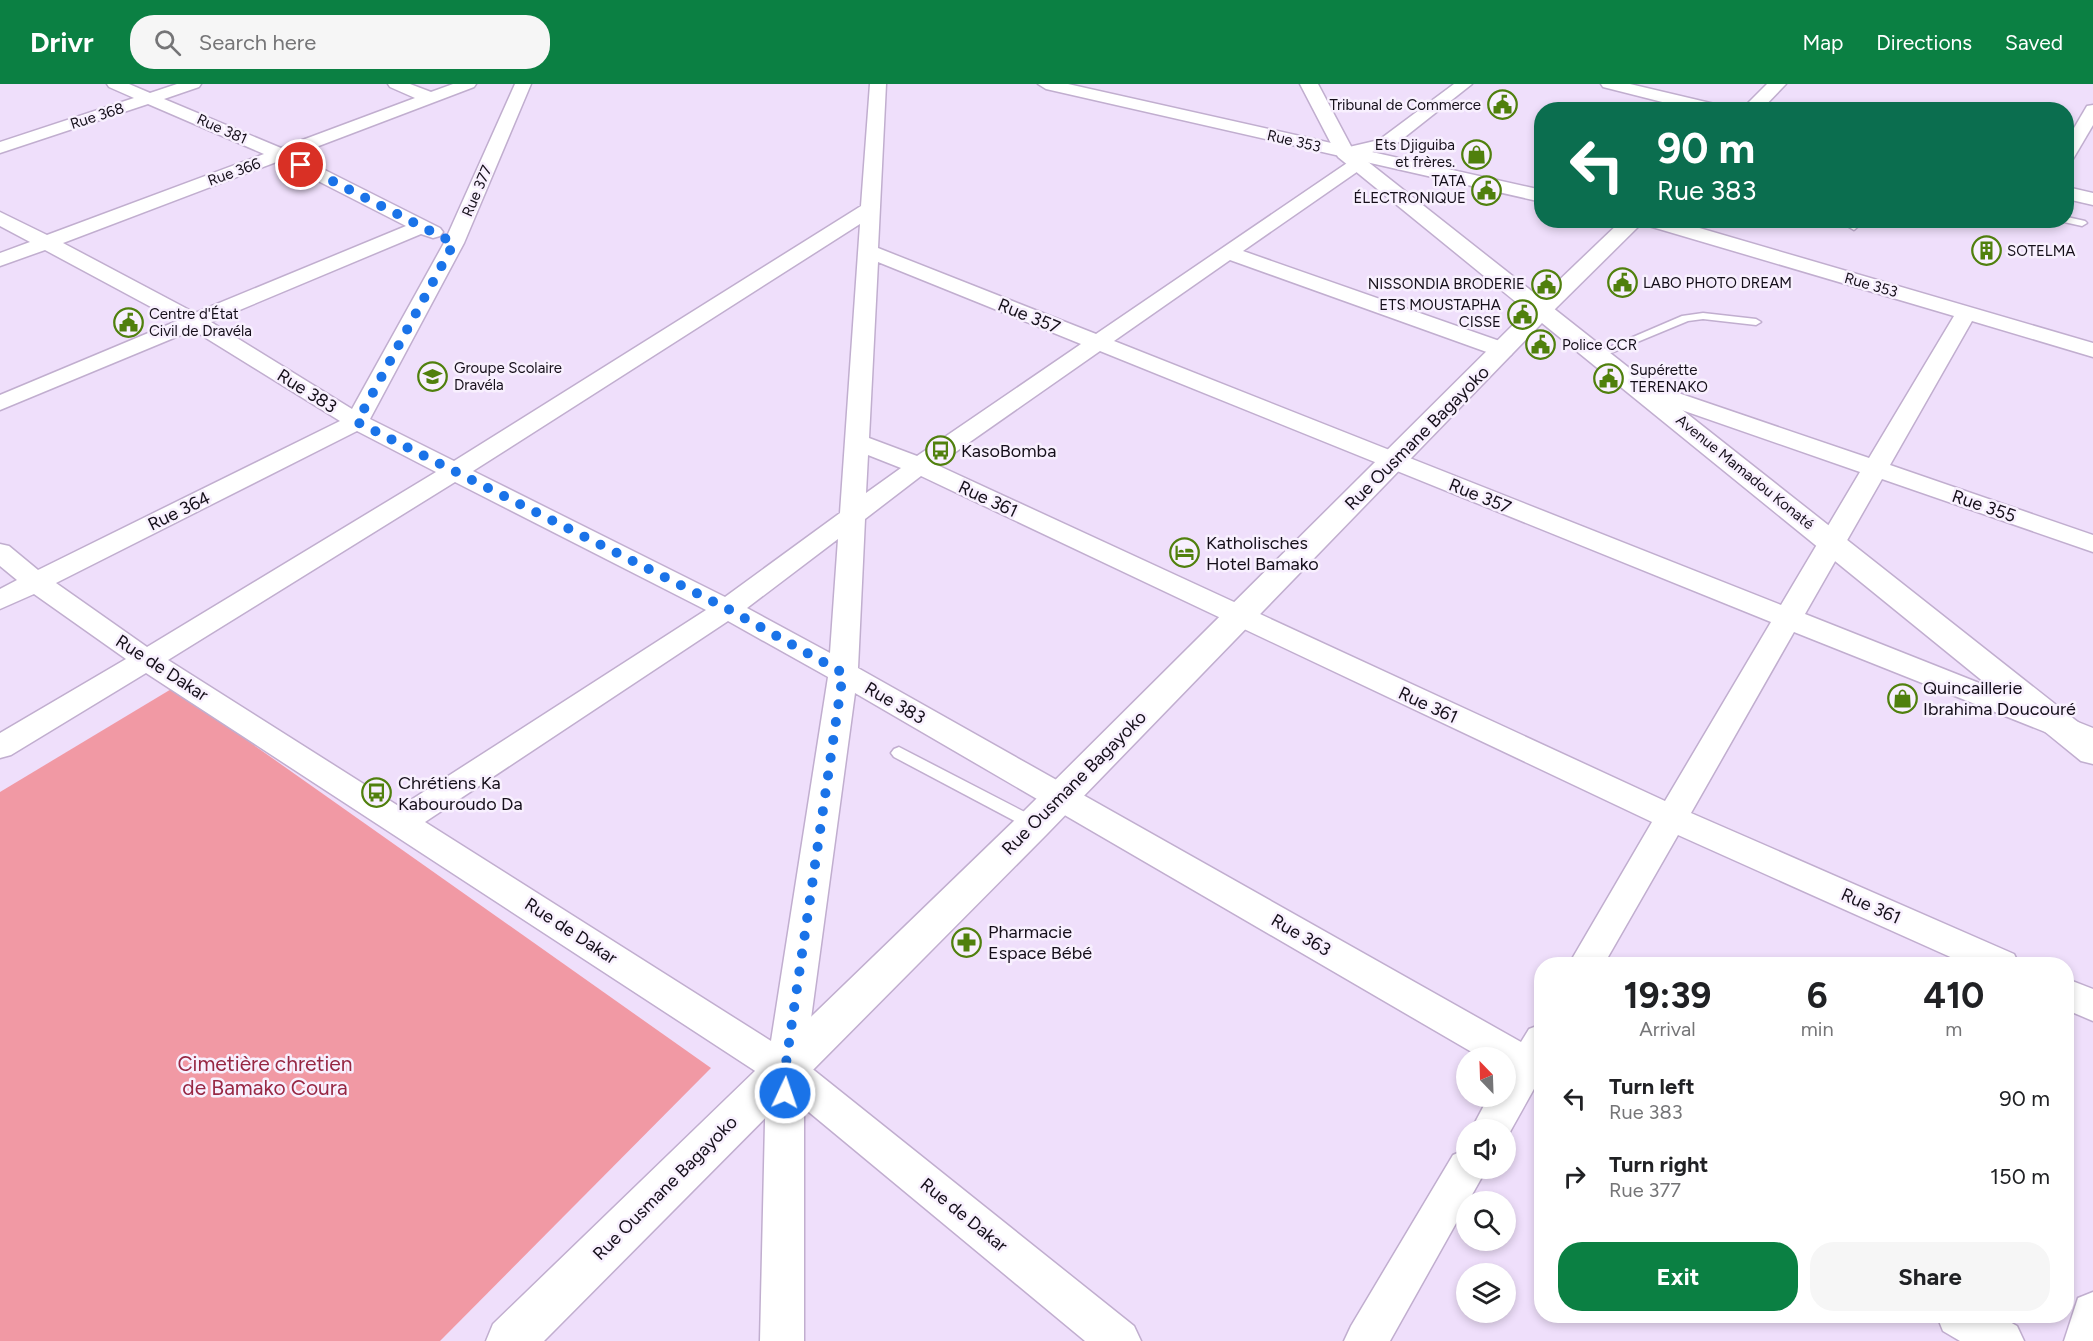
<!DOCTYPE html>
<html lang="en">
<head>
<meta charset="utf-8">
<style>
	body { margin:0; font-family:Figtree,sans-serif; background:#f6f6f6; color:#202124; height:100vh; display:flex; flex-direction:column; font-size:22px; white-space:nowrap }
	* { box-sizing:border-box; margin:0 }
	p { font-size:20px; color:#757577 }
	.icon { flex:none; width:33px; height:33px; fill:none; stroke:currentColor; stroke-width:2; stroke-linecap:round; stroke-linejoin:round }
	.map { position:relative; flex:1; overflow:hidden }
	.details { position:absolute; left:1534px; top:873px; width:540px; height:366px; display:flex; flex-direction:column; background:#fff; border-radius:24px; box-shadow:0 3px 9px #0003 }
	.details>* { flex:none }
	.top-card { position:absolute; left:1534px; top:18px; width:540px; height:126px; border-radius:24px; box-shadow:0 3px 9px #0003; background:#0b6e4f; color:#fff; overflow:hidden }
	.needle { width:39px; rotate:337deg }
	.tools { position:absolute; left:1456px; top:963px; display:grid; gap:12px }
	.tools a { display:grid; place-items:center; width:60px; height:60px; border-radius:50%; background:#fff; box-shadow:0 3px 9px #0003; font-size:30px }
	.pin { position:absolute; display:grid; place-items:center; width:51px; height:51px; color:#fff; margin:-26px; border:3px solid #fff; border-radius:50%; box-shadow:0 2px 6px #0007 }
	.me { position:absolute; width:66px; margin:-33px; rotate:3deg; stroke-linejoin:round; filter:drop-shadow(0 0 4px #0008) }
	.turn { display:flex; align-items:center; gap:21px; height:126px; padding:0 24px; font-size:27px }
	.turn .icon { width:78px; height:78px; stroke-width:2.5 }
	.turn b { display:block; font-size:42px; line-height:51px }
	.eta { display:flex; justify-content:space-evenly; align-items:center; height:102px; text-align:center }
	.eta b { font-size:36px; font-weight:700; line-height:42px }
	.primary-button { display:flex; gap:12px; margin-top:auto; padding:12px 24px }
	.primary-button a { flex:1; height:69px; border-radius:24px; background:#0b8043; color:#fff; font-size:24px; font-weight:700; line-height:69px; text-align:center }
	.primary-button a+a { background:#f6f6f6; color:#202124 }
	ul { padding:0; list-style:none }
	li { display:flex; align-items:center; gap:18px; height:78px; padding:0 24px }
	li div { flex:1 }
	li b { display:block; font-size:22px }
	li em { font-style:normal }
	header { display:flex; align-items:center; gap:36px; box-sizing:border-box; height:84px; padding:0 30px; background:#0b8043; color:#fff }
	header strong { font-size:28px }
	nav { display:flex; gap:33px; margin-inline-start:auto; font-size:21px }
	.search { width:420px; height:54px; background:#f6f6f6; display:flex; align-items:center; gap:15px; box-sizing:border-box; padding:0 21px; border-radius:24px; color:#757577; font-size:22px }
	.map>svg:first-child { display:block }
</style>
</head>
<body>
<header>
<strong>Drivr</strong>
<div class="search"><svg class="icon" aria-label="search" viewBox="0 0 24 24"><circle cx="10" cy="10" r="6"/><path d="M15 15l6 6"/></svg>Search here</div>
<nav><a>Map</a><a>Directions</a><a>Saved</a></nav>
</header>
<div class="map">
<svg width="2093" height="1257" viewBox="0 0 2093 1257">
	<rect width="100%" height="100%" fill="#efdffb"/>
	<path fill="#f199a4" d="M173,604l538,380 -271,273h-440v-549z"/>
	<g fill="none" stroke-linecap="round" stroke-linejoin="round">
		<defs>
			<g id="service">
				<path d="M2067,133l18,4 2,2 -5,3 -18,-4 -2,-2h5z"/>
				<path d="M1854,136h11l-11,10 -5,-3z"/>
				<path d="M1703,229l53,6 5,3 -5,3 -53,-6 -15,2 -87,36h-8l-2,-2 91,-39z"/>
				<path d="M899,663l141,73 2,4 -2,4 -6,2 -6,-2 -134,-71 -3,-4 3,-4z"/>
			</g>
			<g id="minor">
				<path d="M107,0h22l21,9 27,-9h24l-2,3 -35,12 117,49 134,-50 -25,-11 -2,-3h22l21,8 22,-8h23l-2,3 -179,68 145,73 3,4 -3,4 -7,2 -12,-4 -210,88 141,87 92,-166 71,-159h16l-67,159 -94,176 84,42 407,-255 9,-122h16l-8,164 218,86 257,-175 -307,-70 -8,-5h30l281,63 30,-7 75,-56h18l-81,64 -19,4 170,38v12l-176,-40 -2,5 -121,84 268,94 3,5 -3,5 -8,2 -8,-2 -265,-95 -116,81 667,264 79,-133 -230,-80 -4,-5 4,-5 8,-2 8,2 223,76 85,-142 -312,-92 -2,-4h32l421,123v14l-121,-36 -82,144 203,70v17l-211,-73 -77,135 288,114v23l-299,-119 -103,181 323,141 5,10h-53l-288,-129 -74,129h-35l83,-142 -731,-346 -56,43 -7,149 663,374 8,-13 13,-5v66l-7,-3 -29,52v-9h-35l18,-34h17v-38h-24l-627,-365 -50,370 329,263 7,15h-56l-281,-233v233h-44l6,-263 -620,-405 -135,82 -11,3v-25l126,-74 -92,-65 -34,15v-20l17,-9 -17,-14v-22l9,2 29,24 302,-149 -147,-91 -193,80v-15l177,-74 -132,-71 -45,16v-13l30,-11 -30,-16v-14l47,23 217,-81 -116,-50 -148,49v-11l134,-44 -25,-11zM279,77l127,65 -211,87 -132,-70zM860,140l-20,289 -115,84 -252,-126zM878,178l203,82 -164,112 -48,-18zM1100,267l671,271 -106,179 -728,-336zM357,347l79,41 -289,175 -91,-64zM868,371l33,13 -35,25zM455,398l251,128 -306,197 -232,-147zM838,455l-8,114 -83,-45zM728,537l100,56 -57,364 -346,-219z"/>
				<path d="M1601,0h29l93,22 2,4h-31l-91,-23z"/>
				<path d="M2093,21v20l-20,34 -6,1v-20l20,-34z"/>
				<path d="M2067,103l26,6v12l-26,-6z"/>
				<path d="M2067,895l26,10v32l-26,-11z"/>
				<path d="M1467,1065v19h20l-97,173h-46l7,-15 102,-171z"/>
				<path d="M2093,1208v49h-29l14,-43z"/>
				<path d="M1937,1232h62l18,10 7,15h-64l-17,-10z"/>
			</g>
			<g id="tertiary">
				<path d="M1767,0h19l-25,26h-20z"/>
				<path d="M1622,136h23l-97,96 -8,2 -8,-2 -4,-5 4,-5z"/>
			</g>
			<path id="secondary" d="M1300,0h18l35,66 740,584v30l-12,-3 -539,-438 -495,511 -503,507h-58l7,-17 528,-510 506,-503 -189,-154z"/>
		</defs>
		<use href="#service" stroke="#c1aecf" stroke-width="3"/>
		<use href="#minor" stroke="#c1aecf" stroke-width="3"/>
		<use href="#tertiary" stroke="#c1aecf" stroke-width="3"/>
		<use href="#secondary" stroke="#c1aecf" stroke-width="3"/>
		<use href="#service" fill="#fff" fill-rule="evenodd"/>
		<use href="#minor" fill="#fff" fill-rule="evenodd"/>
		<use href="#tertiary" fill="#fff" fill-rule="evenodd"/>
		<use href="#secondary" fill="#fff" fill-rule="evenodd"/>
	</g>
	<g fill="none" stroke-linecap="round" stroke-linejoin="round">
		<path stroke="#1a73e8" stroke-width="10" stroke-dasharray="0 18" d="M301,81l153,78 -97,179 371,187 115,64 -58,397v23"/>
	</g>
	<defs>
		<symbol id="civic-ring" viewBox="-11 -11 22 22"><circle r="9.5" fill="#f8f0fe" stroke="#50800d" stroke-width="1.5"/><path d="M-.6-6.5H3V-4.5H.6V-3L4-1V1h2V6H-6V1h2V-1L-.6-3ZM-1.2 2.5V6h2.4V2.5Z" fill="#50800d"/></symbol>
		<symbol id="shop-ring" viewBox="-11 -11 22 22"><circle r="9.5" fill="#f8f0fe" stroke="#50800d" stroke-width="1.5"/><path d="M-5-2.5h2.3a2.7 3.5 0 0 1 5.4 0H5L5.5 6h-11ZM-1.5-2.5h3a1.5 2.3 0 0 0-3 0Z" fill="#50800d"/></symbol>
		<symbol id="building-ring" viewBox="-11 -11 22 22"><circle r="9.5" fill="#f8f0fe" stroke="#50800d" stroke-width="1.5"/><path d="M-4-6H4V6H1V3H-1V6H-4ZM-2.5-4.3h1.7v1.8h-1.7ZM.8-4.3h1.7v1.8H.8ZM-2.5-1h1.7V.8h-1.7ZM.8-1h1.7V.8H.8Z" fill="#50800d"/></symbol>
		<symbol id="school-ring" viewBox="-11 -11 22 22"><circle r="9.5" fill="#f8f0fe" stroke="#50800d" stroke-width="1.5"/><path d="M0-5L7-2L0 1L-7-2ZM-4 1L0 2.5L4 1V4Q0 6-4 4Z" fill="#50800d"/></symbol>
		<symbol id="bus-ring" viewBox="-11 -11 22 22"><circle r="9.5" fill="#f8f0fe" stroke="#50800d" stroke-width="1.5"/><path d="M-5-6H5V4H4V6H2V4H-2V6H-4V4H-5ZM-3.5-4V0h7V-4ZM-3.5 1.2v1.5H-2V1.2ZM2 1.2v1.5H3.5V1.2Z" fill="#50800d"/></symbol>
		<symbol id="hotel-ring" viewBox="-11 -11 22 22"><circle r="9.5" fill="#f8f0fe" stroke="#50800d" stroke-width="1.5"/><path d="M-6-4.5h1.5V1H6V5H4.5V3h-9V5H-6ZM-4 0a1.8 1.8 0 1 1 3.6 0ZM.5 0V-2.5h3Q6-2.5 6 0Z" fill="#50800d"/></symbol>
		<symbol id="pharmacy-ring" viewBox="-11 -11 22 22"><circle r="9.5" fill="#f8f0fe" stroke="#50800d" stroke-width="1.5"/><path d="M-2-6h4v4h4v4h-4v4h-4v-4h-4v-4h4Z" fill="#50800d"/></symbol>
	</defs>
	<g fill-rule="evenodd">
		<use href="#civic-ring" x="1486" y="4" width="33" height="33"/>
		<use href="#shop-ring" x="1460" y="54" width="33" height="33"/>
		<use href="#civic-ring" x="1470" y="90" width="33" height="33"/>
		<use href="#building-ring" x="1970" y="150" width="33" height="33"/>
		<use href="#civic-ring" x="1606" y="182" width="33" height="33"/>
		<use href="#civic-ring" x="1530" y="184" width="33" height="33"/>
		<use href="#civic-ring" x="1506" y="214" width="33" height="33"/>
		<use href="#civic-ring" x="112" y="222" width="33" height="33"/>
		<use href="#civic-ring" x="1524" y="244" width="33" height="33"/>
		<use href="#school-ring" x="416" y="276" width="33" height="33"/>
		<use href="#civic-ring" x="1592" y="278" width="33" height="33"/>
		<use href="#bus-ring" x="924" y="350" width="33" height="33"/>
		<use href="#hotel-ring" x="1168" y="452" width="33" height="33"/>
		<use href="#shop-ring" x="1886" y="598" width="33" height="33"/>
		<use href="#bus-ring" x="360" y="692" width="33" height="33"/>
		<use href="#pharmacy-ring" x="950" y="842" width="33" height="33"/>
	</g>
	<g text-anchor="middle" stroke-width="5" stroke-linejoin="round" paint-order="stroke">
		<g font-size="15" fill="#150f1a" stroke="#f8f0fe" text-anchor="start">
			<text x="1481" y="26" text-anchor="end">Tribunal de Commerce</text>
			<text x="1455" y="66" text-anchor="end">Ets Djiguiba<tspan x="1455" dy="17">et frères.</tspan></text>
			<text x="1466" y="102" text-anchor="end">TATA<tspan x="1466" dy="17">ÉLECTRONIQUE</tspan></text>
			<text x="2007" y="172">SOTELMA</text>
			<text x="1643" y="204">LABO PHOTO DREAM</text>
			<text x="1525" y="205" text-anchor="end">NISSONDIA BRODERIE</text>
			<text x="1501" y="226" text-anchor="end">ETS MOUSTAPHA<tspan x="1501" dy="17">CISSE</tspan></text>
			<text x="149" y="235">Centre d'État<tspan x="149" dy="17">Civil de Dravéla</tspan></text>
			<text x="1562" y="266">Police CCR</text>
			<text x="454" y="289">Groupe Scolaire<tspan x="454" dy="17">Dravéla</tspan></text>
			<text x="1630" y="291">Supérette<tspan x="1630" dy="17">TERENAKO</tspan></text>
		</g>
		<g font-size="15" fill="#150f1a" stroke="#f8f0fe">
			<text transform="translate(97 32) rotate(-18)" y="5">Rue 368</text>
			<text transform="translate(222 45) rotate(24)" y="5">Rue 381</text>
			<text transform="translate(1294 57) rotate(13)" y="5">Rue 353</text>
			<text transform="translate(234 88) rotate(-20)" y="5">Rue 366</text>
			<text transform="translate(477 107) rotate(-67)" y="5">Rue 377</text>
			<text transform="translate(1871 201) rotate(16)" y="5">Rue 353</text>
			<text transform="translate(1745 388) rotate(39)" y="5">Avenue Mamadou Konaté</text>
		</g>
		<g font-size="18" fill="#150f1a" stroke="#f8f0fe">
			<text transform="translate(1029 232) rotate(22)" y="6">Rue 357</text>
			<text transform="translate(307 307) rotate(32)" y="6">Rue 383</text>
			<text transform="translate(1417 354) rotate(-45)" y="6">Rue Ousmane Bagayoko</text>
			<text transform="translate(1480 412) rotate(22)" y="6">Rue 357</text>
			<text transform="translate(988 415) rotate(25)" y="6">Rue 361</text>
			<text transform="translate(1984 422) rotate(19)" y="6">Rue 355</text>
			<text transform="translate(179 427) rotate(-26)" y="6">Rue 364</text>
			<text transform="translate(162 584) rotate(33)" y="6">Rue de Dakar</text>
			<text transform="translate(895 619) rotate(30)" y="6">Rue 383</text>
			<text transform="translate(1428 621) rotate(25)" y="6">Rue 361</text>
			<text transform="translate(1074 699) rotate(-45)" y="6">Rue Ousmane Bagayoko</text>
			<text transform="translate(1871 822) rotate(24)" y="6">Rue 361</text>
			<text transform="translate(571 847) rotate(33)" y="6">Rue de Dakar</text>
			<text transform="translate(1301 851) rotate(30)" y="6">Rue 363</text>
			<text transform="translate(665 1104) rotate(-45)" y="6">Rue Ousmane Bagayoko</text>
			<text transform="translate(964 1131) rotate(39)" y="6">Rue de Dakar</text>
		</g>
		<g font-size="18" fill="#150f1a" stroke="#f8f0fe" text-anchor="start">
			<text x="961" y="373">KasoBomba</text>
			<text x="1206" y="465">Katholisches<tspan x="1206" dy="21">Hotel Bamako</tspan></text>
			<text x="1923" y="610">Quincaillerie<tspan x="1923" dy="21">Ibrahima Doucouré</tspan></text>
			<text x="398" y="705">Chrétiens Ka<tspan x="398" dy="21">Kabouroudo Da</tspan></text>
			<text x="988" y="854">Pharmacie<tspan x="988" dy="21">Espace Bébé</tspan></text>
		</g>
		<g font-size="21" fill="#972743" stroke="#f8f0fe">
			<text x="265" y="987">Cimetière chretien<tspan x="265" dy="24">de Bamako Coura</tspan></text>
		</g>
	</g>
</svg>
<div class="tools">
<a><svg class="needle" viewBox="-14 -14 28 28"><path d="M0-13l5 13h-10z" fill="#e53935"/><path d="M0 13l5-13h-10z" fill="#757577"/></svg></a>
<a><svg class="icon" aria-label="sound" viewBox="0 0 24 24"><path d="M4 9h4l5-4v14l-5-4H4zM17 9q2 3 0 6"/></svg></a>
<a><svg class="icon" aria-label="search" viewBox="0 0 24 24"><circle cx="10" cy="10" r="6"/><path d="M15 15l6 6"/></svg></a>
<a><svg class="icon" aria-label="layers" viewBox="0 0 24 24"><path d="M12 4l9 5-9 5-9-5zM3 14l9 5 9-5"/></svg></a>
</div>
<div class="pin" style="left:301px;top:81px;background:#d93025"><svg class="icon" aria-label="arrive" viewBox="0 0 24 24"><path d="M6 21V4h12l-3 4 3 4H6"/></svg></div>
<svg class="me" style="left:785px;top:1009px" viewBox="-20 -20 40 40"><circle r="17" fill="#1a73e8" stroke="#fff" stroke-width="3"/><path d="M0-11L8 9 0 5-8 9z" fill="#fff"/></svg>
<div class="top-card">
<div class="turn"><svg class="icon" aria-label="left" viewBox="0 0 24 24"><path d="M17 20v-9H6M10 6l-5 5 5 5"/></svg><div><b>90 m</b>Rue 383</div></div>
</div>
<section class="details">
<div class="eta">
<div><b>19:39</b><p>Arrival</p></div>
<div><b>6</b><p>min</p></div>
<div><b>410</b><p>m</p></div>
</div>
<ul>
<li><svg class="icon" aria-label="left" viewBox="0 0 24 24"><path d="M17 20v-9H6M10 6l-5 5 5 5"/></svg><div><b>Turn left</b><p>Rue 383</p></div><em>90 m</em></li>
<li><svg class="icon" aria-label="right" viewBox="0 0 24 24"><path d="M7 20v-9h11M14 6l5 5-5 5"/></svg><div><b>Turn right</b><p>Rue 377</p></div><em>150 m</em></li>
</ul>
<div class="primary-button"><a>Exit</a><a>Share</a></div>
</section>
</div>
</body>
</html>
